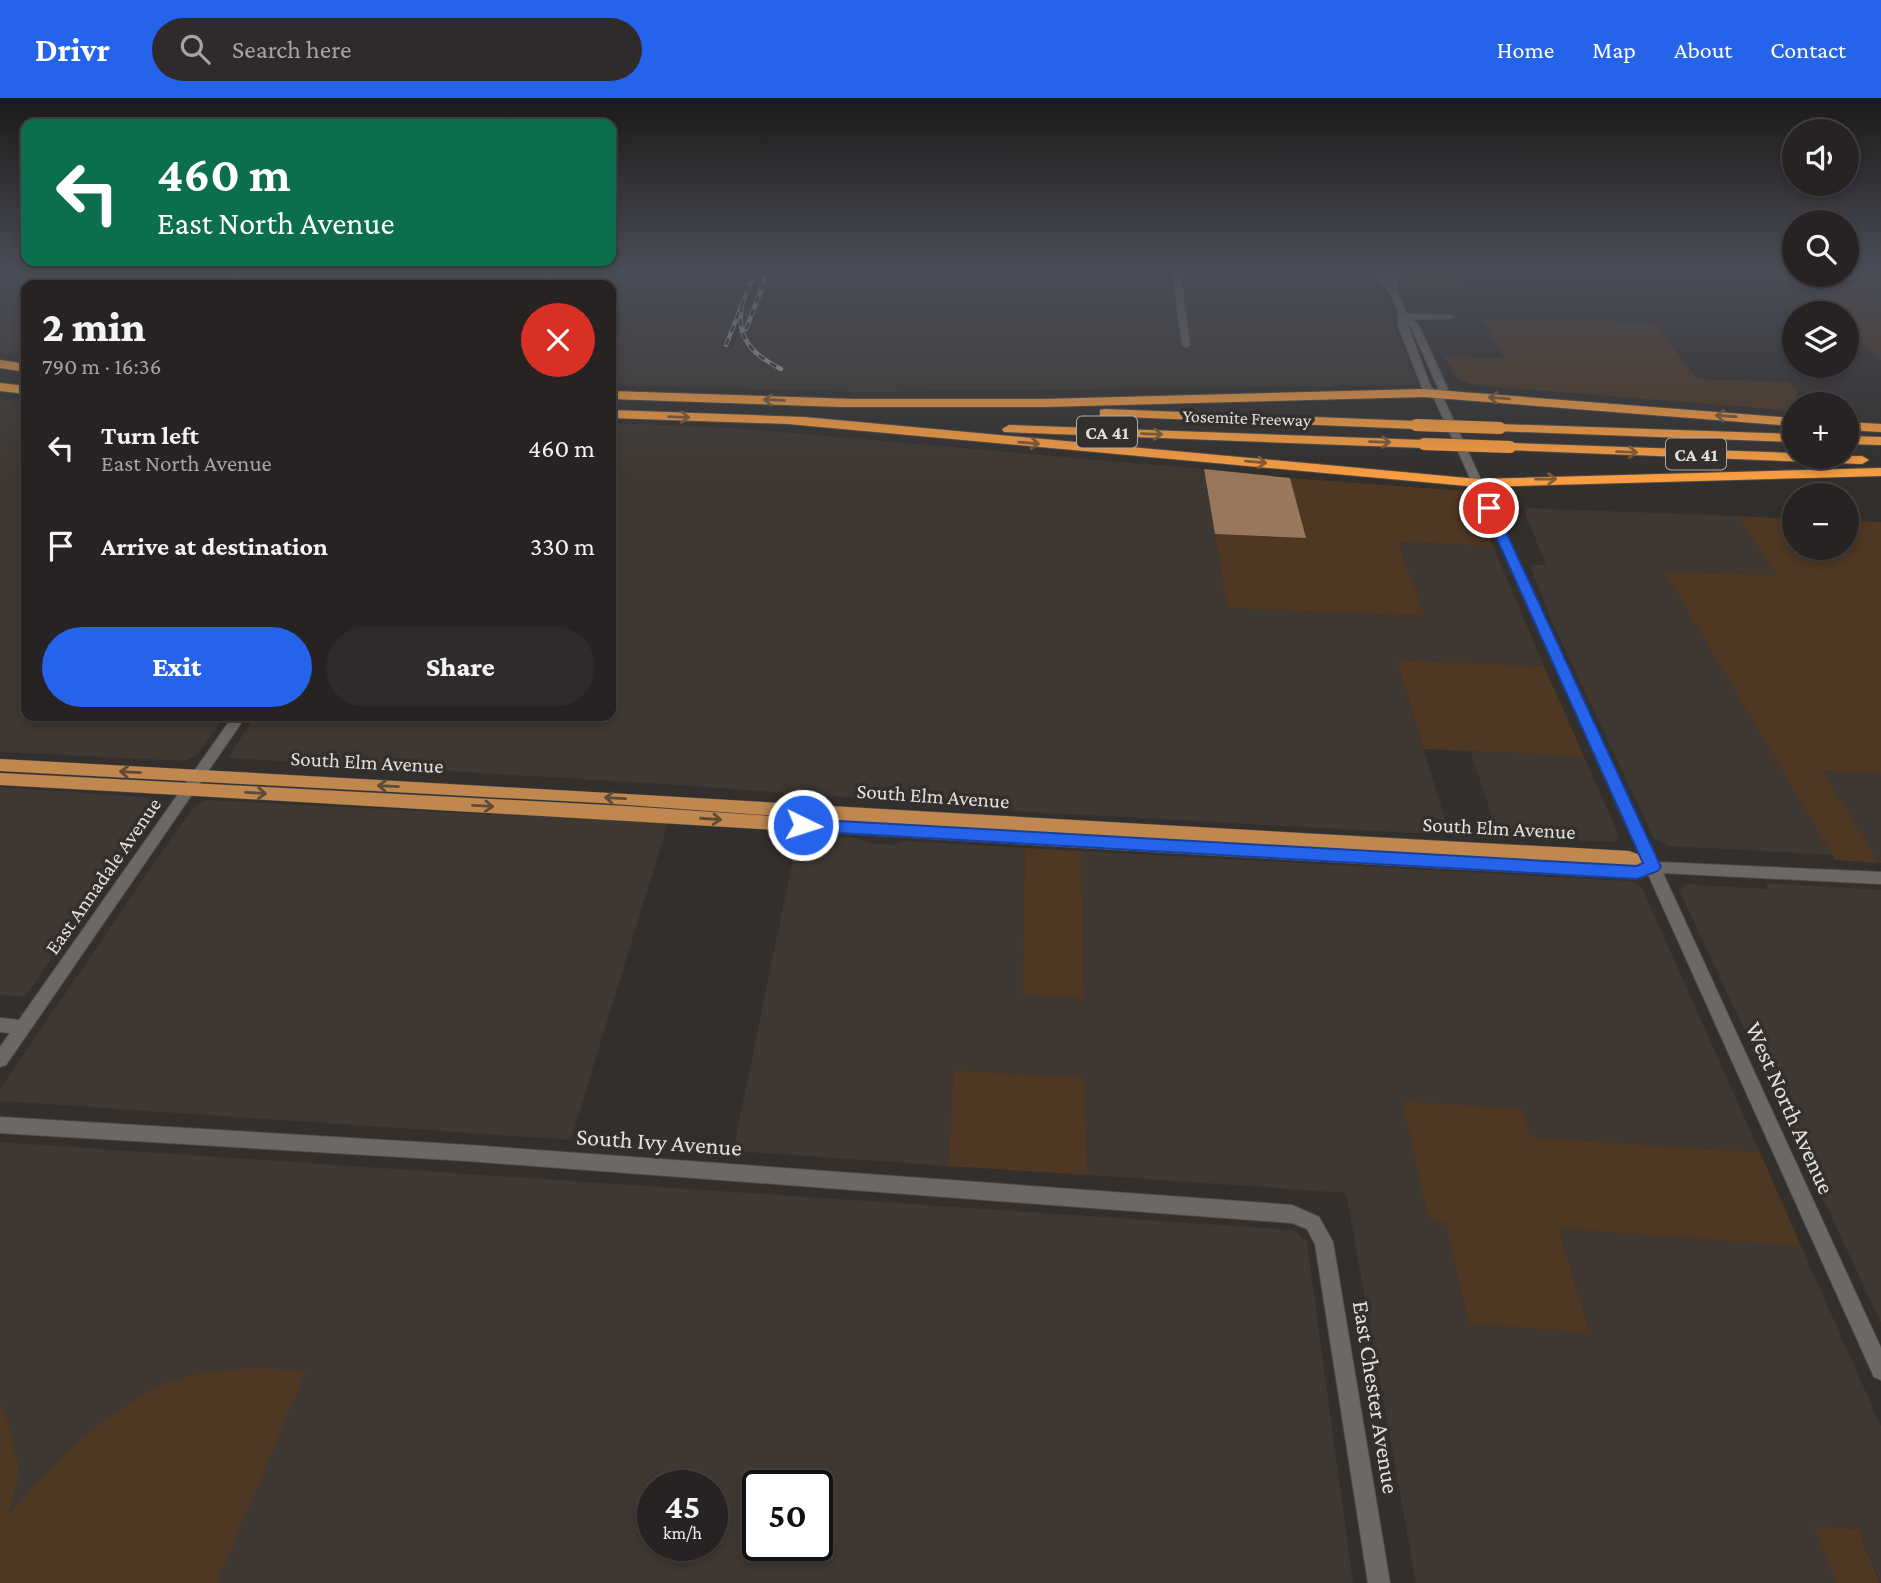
<!DOCTYPE html>
<html lang="en">
<head>
<meta charset="utf-8">
<style>
	body { margin:0; font-family:"Crimson Pro",serif; background:#2e2b2a; color:#f1f3f6; height:100vh; display:flex; flex-direction:column; font-size:26px; white-space:nowrap }
	* { box-sizing:border-box; margin:0 }
	p { font-size:23px; color:#a4a4a5 }
	.icon { flex:none; width:38px; height:38px; fill:none; stroke:currentColor; stroke-width:2; stroke-linecap:round; stroke-linejoin:round }
	.map { position:relative; flex:1; overflow:hidden }
	.drawer { position:absolute; left:21px; top:182px; width:595px; height:441px; display:flex; flex-direction:column; background:#262322; border-radius:14px; box-shadow:0 4px 10px #0003,0 0 0 2px #424040 }
	.drawer>* { flex:none }
	.top-card { position:absolute; left:21px; top:21px; width:595px; height:147px; border-radius:14px; box-shadow:0 4px 10px #0003,0 0 0 2px #424040; background:#0b6e4f; color:#fff; overflow:hidden }
	.buttons { position:absolute; left:1782px; top:21px; display:grid; gap:14px }
	.buttons a { display:grid; place-items:center; width:77px; height:77px; border-radius:50%; background:#262322; box-shadow:0 4px 10px #0003,0 0 0 2px #424040; font-size:35px }
	.speed { position:absolute; left:637px; top:1372px; display:flex; gap:14px; font-size:35px; font-weight:700; text-align:center }
	.speed>* { display:grid; place-content:center; width:91px; height:91px; border-radius:50%; background:#262322; box-shadow:0 4px 10px #0003,0 0 0 2px #424040; line-height:1 }
	.speed small { font-size:18px; font-weight:400 }
	.speed .limit { border:4px solid #111; border-radius:10px; background:#fff; color:#111 }
	.pin { position:absolute; display:grid; place-items:center; width:60px; height:60px; color:#fff; margin:-30px; border:4px solid #fff; border-radius:50%; box-shadow:0 2px 7px #0007 }
	.me { position:absolute; width:77px; margin:-38px; rotate:94deg; stroke-linejoin:round; filter:drop-shadow(0 0 5px #0008) }
	.turn { display:flex; align-items:center; gap:24px; height:147px; padding:0 21px; font-size:32px }
	.turn .icon { width:91px; height:91px; stroke-width:2.5 }
	.turn b { display:block; font-size:49px; line-height:60px }
	.round { display:grid; place-items:center; flex:none; width:74px; height:74px; border-radius:37px; background:#2e2b2a }
	.overview { display:flex; align-items:center; justify-content:space-between; height:119px; padding:0 21px }
	h1 { font-size:42px; font-weight:800; line-height:52px }
	.button { display:flex; gap:14px; margin-top:auto; padding:14px 21px }
	.button a { flex:1; height:80px; border-radius:42px; background:#2563eb; color:#fff; font-size:28px; font-weight:800; line-height:80px; text-align:center }
	.button a+a { background:#2e2b2a; color:#f1f3f6 }
	ul { padding:0; list-style:none }
	li { display:flex; align-items:center; gap:21px; height:98px; padding:0 21px }
	li div { flex:1 }
	li b { display:block; font-size:26px }
	li em { font-style:normal }
	header { display:flex; align-items:center; gap:42px; box-sizing:border-box; height:98px; padding:0 35px; background:#2563eb; color:#fff }
	header strong { font-size:33px }
	nav { display:flex; gap:38px; margin-inline-start:auto; font-size:24px }
	.search { width:490px; height:63px; background:#2e2b2a; display:flex; align-items:center; gap:18px; box-sizing:border-box; padding:0 24px; border-radius:38px; color:#a4a4a5; font-size:26px }
	.map>svg:first-child { display:block }
</style>
</head>
<body>
<header>
<strong>Drivr</strong>
<div class="search"><svg class="icon" aria-label="search" viewBox="0 0 24 24"><circle cx="10" cy="10" r="6"/><path d="M15 15l6 6"/></svg>Search here</div>
<nav><a>Home</a><a>Map</a><a>About</a><a>Contact</a></nav>
</header>
<div class="map">
<svg width="1881" height="1485" viewBox="0 0 1881 1485">
	<rect width="100%" height="100%" fill="#322f2d"/>
	<g fill="#3f3731" fill-rule="evenodd">
		<path d="M0,171h230l-19,16h-185v71l-26,-4z"/>
		<path d="M250,171h292l-11,16h-300z"/>
		<path d="M562,171h191l-32,79 11,1 32,-80h605l49,112 -1,4 -554,7 -252,-7v-100h-61z"/>
		<path d="M1399,178l61,2 7,14 -62,-2z"/>
		<path d="M0,302l26,1v315h199l-28,39 -12,6 -185,-9z"/>
		<path d="M611,325l121,5 472,41 24,139 195,8 -25,-74 95,4 51,120 -148,-6 54,175 -550,-30v-4l-254,-18 -418,-25 27,-42h356z"/>
		<path d="M1527,410l210,8 41,59 -114,-4 168,284 -163,-9 -15,-8 -103,-218 -21,-55h16l-21,-52z"/>
		<path d="M1470,653l114,5 36,82 -6,4 -115,-5z"/>
		<path d="M1821,673l60,3v89h-2z"/>
		<path d="M0,689l157,11 4,7 -136,192 -25,-2z"/>
		<path d="M206,702l462,23 -97,317 -571,-39v-12l150,-220 44,-63z"/>
		<path d="M798,736l59,4 11,5 24,2 12,-4 121,7 -3,146 62,3 -3,-146 549,30 12,7 118,264 -229,-15 -86,84 24,103 121,9 -31,-104 242,17 80,180v157l-23,-54 -43,-3 21,57h-420l-70,-390 -259,-18 -2,-97 -130,-8 -7,96 -215,-15z"/>
		<path d="M1766,785l115,7v433l-202,-433 6,-6 83,5z"/>
		<path d="M0,1044l1294,88 13,12 46,341h-1353zM653,1388h59v59h-59zM758,1388h59v59h-59z"/>
	</g>
	<g fill="#4e3723">
		<path d="M1397,171h57l6,9 -61,-2z"/>
		<path d="M1846,171h35v91l-35,-34v-13h-13l-31,-30 51,1 -9,-9h2z"/>
		<path d="M1482,220l171,5 44,56 91,3 19,22h-13v7l-319,-26 -18,-6 -13,-23 60,2z"/>
		<path d="M1290,380l176,13 27,55 -95,-4 26,74 -197,-8 -12,-74 90,4z"/>
		<path d="M1737,418l57,3v29h52v-27l35,1v252l-59,-3 57,92 -44,-3 -171,-289 113,4z"/>
		<path d="M1396,562l148,6 40,90 -160,-7z"/>
		<path d="M1025,750l56,3 3,147 -62,-4z"/>
		<path d="M954,972l131,8 2,97 -139,-9z"/>
		<path d="M1402,1003l120,8 9,28 229,15 41,94 -242,-17 31,104 -121,-9 -24,-102 -16,-2z"/>
		<path d="M260,1270l46,3 -89,212h-217v-179l11,28 8,40 -10,42c41,-49 97,-104 156,-130 28,-13 65,-14 95,-16z"/>
		<path d="M1814,1428l44,3 22,54h-44z"/>
	</g>
	<path fill="#98775c" d="M1204,371l86,9 16,60 -91,-4z"/>
	<g fill="none" stroke-linecap="round" stroke-linejoin="round">
		<defs>
			<g id="minor">
				<path d="M237,171h8l-18,16h-8z"/>
				<path d="M548,171h8l-11,16h-8z"/>
				<path d="M1172,171h8l10,76 -4,3 -4,-3z"/>
				<path d="M1375,171h8l7,14 -3,-14h8l4,13 -3,6 11,26 43,1 4,2 -4,2h-38l7,7 29,63 -6,6 215,467 224,10v12l-218,-11 218,475v32l-7,-3 -441,-981 -11,-8 -24,-62c5,-23 -15,-37 -23,-57zM1407,225l4,4 27,61 -2,2 -5,-3z"/>
				<path d="M233,618h13l-240,349 -6,2v-20l10,-14 -10,-1v-14l19,2z"/>
				<path d="M0,1019l468,28 824,60 27,12 14,25 57,341h-22l-53,-339 -8,-15 -15,-6 -824,-62 -468,-28z"/>
			</g>
			<path id="major" d="M0,661c543,29 1086,63 1629,92l30,11 3,5 -3,5 -22,7c-546,-29 -1091,-64 -1637,-94v-12l625,33 291,20 -315,-23 -601,-32z"/>
			<g id="highway">
				<path d="M0,262l26,4v8l-26,-4z"/>
				<path d="M0,285l26,3v8l-26,-3z"/>
				<path d="M1423,291l371,29v8l-371,-29 -379,10h-202l-231,-8v-8l244,8h189z"/>
				<path d="M1105,311l311,12 7,4 -7,4 -316,-13v-6z"/>
				<path d="M611,312l193,7 674,62 403,-11v8l-403,11 -690,-63 -177,-6z"/>
				<path d="M1846,324l35,2v8l-35,-2z"/>
				<path d="M1500,326l294,10v8l-299,-11 -2,-3z"/>
				<path d="M1009,327l415,15 7,4 -7,4 -420,-16 -2,-3z"/>
				<path d="M1846,338l35,1v8l-35,-1z"/>
				<path d="M1510,345l284,10v4l68,-1 7,4 -7,4 -357,-14 -2,-3z"/>
			</g>
		</defs>
		<use href="#minor" stroke="#4e4c4a" stroke-width="2"/>
		<use href="#major" stroke="#4e4c4a" stroke-width="1"/>
		<use href="#highway" stroke="#4e4c4a" stroke-width="2"/>
		<use href="#minor" fill="#6b6865" fill-rule="evenodd"/>
		<use href="#major" fill="#c0884f" fill-rule="evenodd"/>
		<use href="#highway" fill="#f99d40" fill-rule="evenodd"/>
		<defs>
			<g id="rail">
				<path d="M742,207c-7,33 11,50 39,64"/>
				<path d="M746,231l18,-46 2,-14"/>
				<path d="M726,247l30,-76"/>
			</g>
		</defs>
		<use href="#rail" stroke="#a9a7a5" stroke-width="4.5"/>
		<use href="#rail" stroke="#322f2d" stroke-width="2.5" stroke-dasharray="7" stroke-linecap="butt"/>
		<defs>
			<g id="highway-bridge">
				<path d="M1416,327l84,3"/>
				<path d="M1424,346l86,3"/>
			</g>
		</defs>
		<use href="#highway-bridge" stroke="#4e4c4a" stroke-width="13" stroke-linecap="butt"/>
		<use href="#highway-bridge" stroke="#f99d40" stroke-width="12"/>
	</g>
	<defs><path id="oneway-shaft" d="M-6 0H5M1.5-3L5.5 0L1.5 3" fill="none" stroke-width="1.6" stroke-linecap="round" stroke-linejoin="round" transform="scale(1.75)"/></defs>
	<g stroke="#825b35">
		<use href="#oneway-shaft" transform="translate(1499 300) rotate(-175)"/>
		<use href="#oneway-shaft" transform="translate(774 302) rotate(-178)"/>
		<use href="#oneway-shaft" transform="translate(1726 318) rotate(-176)"/>
		<use href="#oneway-shaft" transform="translate(679 319) rotate(2)"/>
		<use href="#oneway-shaft" transform="translate(1152 336) rotate(2)"/>
		<use href="#oneway-shaft" transform="translate(1380 344) rotate(2)"/>
		<use href="#oneway-shaft" transform="translate(1029 345) rotate(5)"/>
		<use href="#oneway-shaft" transform="translate(1627 354) rotate(2)"/>
		<use href="#oneway-shaft" transform="translate(1256 364) rotate(5)"/>
		<use href="#oneway-shaft" transform="translate(1546 381) rotate(-1)"/>
	</g>
	<g stroke="#5d4a37">
		<use href="#oneway-shaft" transform="translate(130 674) rotate(-177)"/>
		<use href="#oneway-shaft" transform="translate(388 688) rotate(-177)"/>
		<use href="#oneway-shaft" transform="translate(256 695) rotate(3)"/>
		<use href="#oneway-shaft" transform="translate(615 700) rotate(-177)"/>
		<use href="#oneway-shaft" transform="translate(483 708) rotate(3)"/>
		<use href="#oneway-shaft" transform="translate(711 721) rotate(4)"/>
	</g>
	<linearGradient id="sky" x2="0" y2="1"><stop stop-color="#1c1a19"/><stop offset="0.45" stop-color="#494d57"/><stop offset="1" stop-color="#494d57" stop-opacity="0"/></linearGradient>
	<rect width="1881" height="379" fill="url(#sky)"/>
	<path fill="#2563eb" stroke="#184099" stroke-width="2" d="M1489,406l6,4 166,359 -3,4 -21,8 -834,-48 -8,-6 8,-6 834,47 6,-3 -160,-355z"/>
	<g text-anchor="middle" stroke-width="7" stroke-linejoin="round" paint-order="stroke">
		<g font-size="18" fill="#e3e1df" stroke="#322f2d">
			<text transform="translate(1247 320) rotate(2)" y="6">Yosemite Freeway</text>
		</g>
		<g fill="#322f2d" stroke="#aeacaa" stroke-width="2">
			<rect x="1077" y="318.5" width="60" height="31" rx="5"/>
			<rect x="1666" y="340.5" width="60" height="31" rx="5"/>
		</g>
		<g font-size="19" font-weight="bold" fill="#e3e1df">
			<text x="1107" y="341">CA 41</text>
			<text x="1696" y="363">CA 41</text>
		</g>
		<g font-size="21" fill="#e3e1df" stroke="#322f2d">
			<text transform="translate(367 664) rotate(3)" y="7">South Elm Avenue</text>
			<text transform="translate(933 698) rotate(4)" y="7">South Elm Avenue</text>
			<text transform="translate(1499 730) rotate(3)" y="7">South Elm Avenue</text>
			<text transform="translate(103 778) rotate(-55)" y="7">East Annadale Avenue</text>
		</g>
		<g font-size="24" fill="#e3e1df" stroke="#322f2d">
			<text transform="translate(1790 1010) rotate(66)" y="8">West North Avenue</text>
			<text transform="translate(659 1044) rotate(4)" y="8">South Ivy Avenue</text>
			<text transform="translate(1376 1299) rotate(81)" y="8">East Chester Avenue</text>
		</g>
	</g>
</svg>
<div class="buttons">
<a><svg class="icon" aria-label="sound" viewBox="0 0 24 24"><path d="M4 9h4l5-4v14l-5-4H4zM17 9q2 3 0 6"/></svg></a>
<a><svg class="icon" aria-label="search" viewBox="0 0 24 24"><circle cx="10" cy="10" r="6"/><path d="M15 15l6 6"/></svg></a>
<a><svg class="icon" aria-label="layers" viewBox="0 0 24 24"><path d="M12 4l9 5-9 5-9-5zM3 14l9 5 9-5"/></svg></a>
<a>+</a>
<a>−</a>
</div>
<div class="speed"><div>45<small>km/h</small></div><div class="limit">50</div></div>
<div class="pin" style="left:1489px;top:410px;background:#d93025"><svg class="icon" aria-label="arrive" viewBox="0 0 24 24"><path d="M6 21V4h12l-3 4 3 4H6"/></svg></div>
<svg class="me" style="left:803px;top:727px" viewBox="-20 -20 40 40"><circle r="17" fill="#2563eb" stroke="#fff" stroke-width="3"/><path d="M0-11L8 9 0 5-8 9z" fill="#fff"/></svg>
<div class="top-card">
<div class="turn"><svg class="icon" aria-label="left" viewBox="0 0 24 24"><path d="M17 20v-9H6M10 6l-5 5 5 5"/></svg><div><b>460 m</b>East North Avenue</div></div>
</div>
<section class="drawer">
<div class="overview"><div><h1>2 min</h1><p>790 m · 16:36</p></div><a class="round" style="background:#d93025;color:#fff"><svg class="icon" aria-label="close" viewBox="0 0 24 24"><path d="M6 6l12 12M18 6L6 18"/></svg></a></div>
<ul>
<li><svg class="icon" aria-label="left" viewBox="0 0 24 24"><path d="M17 20v-9H6M10 6l-5 5 5 5"/></svg><div><b>Turn left</b><p>East North Avenue</p></div><em>460 m</em></li>
<li><svg class="icon" aria-label="arrive" viewBox="0 0 24 24"><path d="M6 21V4h12l-3 4 3 4H6"/></svg><div><b>Arrive at destination</b></div><em>330 m</em></li>
</ul>
<div class="button"><a>Exit</a><a>Share</a></div>
</section>
</div>
</body>
</html>
